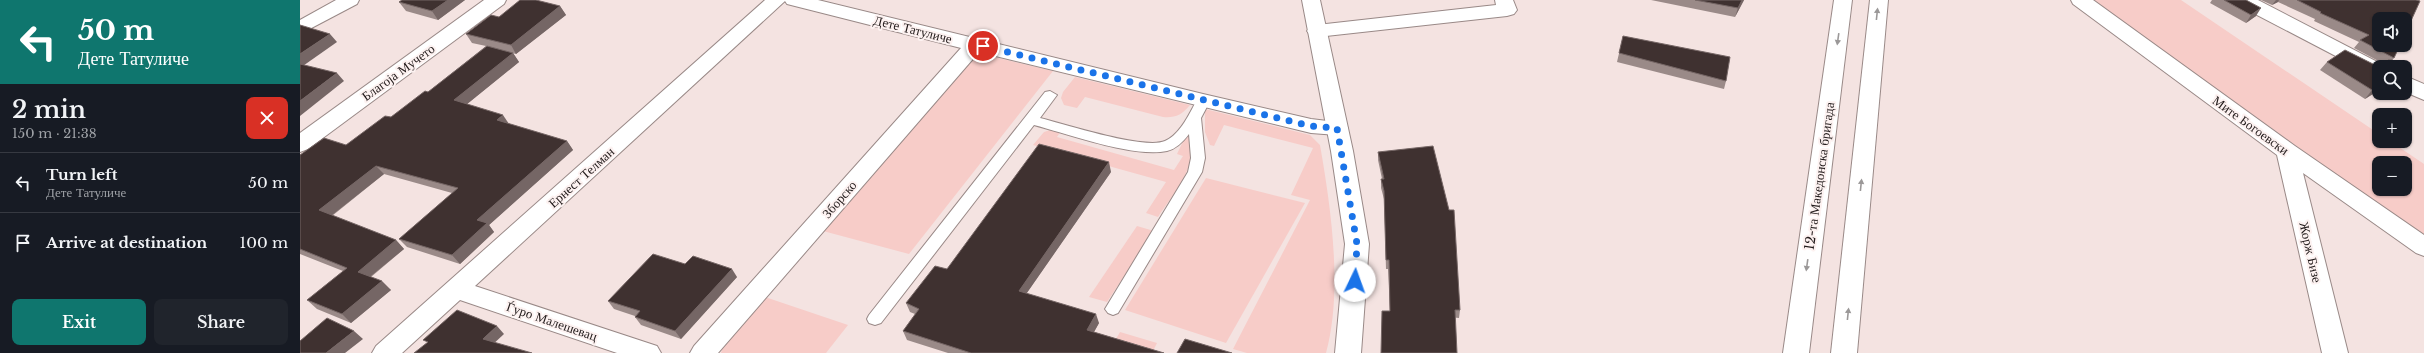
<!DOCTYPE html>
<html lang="en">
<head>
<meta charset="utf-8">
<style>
	body { margin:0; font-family:"Libre Baskerville",serif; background:#20242c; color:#f1f3f6; height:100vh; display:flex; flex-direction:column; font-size:15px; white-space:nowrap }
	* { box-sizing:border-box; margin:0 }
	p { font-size:13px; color:#9ea1a6 }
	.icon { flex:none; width:22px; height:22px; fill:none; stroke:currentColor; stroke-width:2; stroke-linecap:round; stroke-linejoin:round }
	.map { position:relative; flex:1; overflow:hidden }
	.details { display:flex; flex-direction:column; background:#171b24; width:300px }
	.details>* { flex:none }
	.top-card { background:#0f766e; color:#fff; overflow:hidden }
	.buttons { position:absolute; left:2072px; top:12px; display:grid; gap:8px }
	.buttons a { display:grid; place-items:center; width:40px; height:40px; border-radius:8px; background:#171b24; box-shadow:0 1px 3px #0004; font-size:20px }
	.pin { position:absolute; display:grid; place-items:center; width:34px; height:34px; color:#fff; margin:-17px; border:2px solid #fff; border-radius:50%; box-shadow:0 1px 4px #0007 }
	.me { position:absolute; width:44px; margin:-22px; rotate:3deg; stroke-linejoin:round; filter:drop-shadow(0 0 3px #0008) }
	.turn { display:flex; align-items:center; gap:14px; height:84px; padding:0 12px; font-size:18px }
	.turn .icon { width:52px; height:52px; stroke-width:2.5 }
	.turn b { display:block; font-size:28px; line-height:34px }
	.round { display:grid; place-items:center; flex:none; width:42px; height:42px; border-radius:8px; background:#20242c }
	.headline { display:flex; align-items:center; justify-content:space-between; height:68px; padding:0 12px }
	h1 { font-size:24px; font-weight:600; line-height:30px }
	.action { display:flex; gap:8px; margin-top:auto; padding:8px 12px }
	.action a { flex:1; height:46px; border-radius:8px; background:#0f766e; color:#fff; font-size:16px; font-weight:600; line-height:46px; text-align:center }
	.action a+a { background:#20242c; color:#f1f3f6 }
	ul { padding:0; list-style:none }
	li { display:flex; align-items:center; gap:12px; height:60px; padding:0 12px; border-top:1px solid #363941 }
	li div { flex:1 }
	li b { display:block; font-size:15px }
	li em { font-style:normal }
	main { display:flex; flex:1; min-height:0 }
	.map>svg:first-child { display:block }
</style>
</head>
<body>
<main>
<section class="details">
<div class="top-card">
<div class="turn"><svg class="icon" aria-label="left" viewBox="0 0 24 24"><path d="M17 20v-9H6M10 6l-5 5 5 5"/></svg><div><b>50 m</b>Дете Татуличе</div></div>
</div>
<div class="headline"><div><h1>2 min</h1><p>150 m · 21:38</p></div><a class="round" style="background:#d93025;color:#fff"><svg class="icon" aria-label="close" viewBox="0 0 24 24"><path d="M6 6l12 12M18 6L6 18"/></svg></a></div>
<ul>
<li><svg class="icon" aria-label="left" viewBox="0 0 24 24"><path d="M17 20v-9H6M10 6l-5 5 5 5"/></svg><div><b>Turn left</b><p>Дете Татуличе</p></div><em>50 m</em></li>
<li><svg class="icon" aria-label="arrive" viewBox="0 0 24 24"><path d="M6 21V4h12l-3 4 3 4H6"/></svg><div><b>Arrive at destination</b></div><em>100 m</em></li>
</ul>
<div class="action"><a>Exit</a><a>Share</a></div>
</section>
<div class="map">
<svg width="2124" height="353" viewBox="0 0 2124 353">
	<rect width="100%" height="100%" fill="#f4e3e1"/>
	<g fill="#f7ccc8" fill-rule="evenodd">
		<path d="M1793,0h88l198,134v7h11l34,23v74zM2079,163h26v26h-26z"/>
		<path d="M690,56l63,15 -144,183 -86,-23 149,-171z"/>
		<path d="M775,77l115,28c-8,10 -15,13 -27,12l-78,-20 -8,11 -13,-3 -3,-7 2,-6z"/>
		<path d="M905,109l105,26 10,10c11,63 23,146 6,208h-79l-14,-4 77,-149 -19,-5 22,-47 -89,-23 -10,21 -4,-1 -5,-13z"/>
		<path d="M765,125l-8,12 117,33 9,-14 -6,-2 10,-21c15,31 -13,59 -29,84l-12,-4 20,-31 -133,-37 11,-13z"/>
		<path d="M906,178l99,25 -79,140 -101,-33z"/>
		<path d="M837,226l17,5 -47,71 -18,-5z"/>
		<path d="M465,297l83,28 -22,28h-105l3,-10z"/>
		<path d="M820,332l37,11 -5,10 -40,-7z"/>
	</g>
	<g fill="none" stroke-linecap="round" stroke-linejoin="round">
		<defs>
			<path id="lane" d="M750,91l7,4 -17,23c24,6 104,32 125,23 16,-7 25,-29 33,-43l5,-2 7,5 -9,17 4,40 -3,14 -84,141 -5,2 -5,-2 -3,-4 83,-137 3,-14 -2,-24c-6,8 -13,15 -22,17 -34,7 -99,-17 -133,-26l-153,198 -6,2 -6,-2 -2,-4 2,-4 176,-223z"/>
			<g id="street">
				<path d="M36,0h23l-2,4 -57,30v-14z"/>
				<path d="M465,0h53l385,94 108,25 33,4 4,5 -4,5 -7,2 -26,-2 -332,-81 -261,301h-28l4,-7 267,-298 -174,-44 -2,-3 -310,285 182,60 4,7h-44l-157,-53 -58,53h-30l4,-7z"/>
				<path d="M1195,0h18l4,10 -3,4 -7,2 -190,21 -7,-2 -3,-4 3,-4 7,-2 179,-20z"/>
				<path d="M1771,0h22l202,146 129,89v21l-8,-3 -113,-80 45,180h-26l-45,-198 -204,-151z"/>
				<path d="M1934,0h24l129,67h-8v10l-7,-2 -136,-71z"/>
				<path d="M2105,76l19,8v16l-19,-8z"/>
			</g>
			<g id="secondary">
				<path d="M184,0h22l-2,4 -196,145 -8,3v-19z"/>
				<path d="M1002,0h18l33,151 16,93 -8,109h-26l10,-109 -14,-93z"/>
				<path d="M1534,0h18l-43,353h-26z"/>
				<path d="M1570,0h18l-31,353h-26z"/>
			</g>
		</defs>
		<use href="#lane" stroke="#998987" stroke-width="2"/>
		<use href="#street" stroke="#998987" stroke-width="2"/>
		<use href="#secondary" stroke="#998987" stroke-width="2"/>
		<use href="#lane" fill="#fff" fill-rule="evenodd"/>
		<use href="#street" fill="#fff" fill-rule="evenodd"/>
		<use href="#secondary" fill="#fff" fill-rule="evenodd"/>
	</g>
	<g fill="#9a8a88">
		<path d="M165,0l-27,20 -32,-9 -7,-9z"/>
		<path d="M1351,0h93l-9,17z"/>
		<path d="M1912,0h34l10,16 -10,7 -36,-20z"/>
		<path d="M1961,0h155l-22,58 -2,2 -2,7h-8l2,-3 -30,-16 5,-6 -45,-21 1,-2 -37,-17 -6,3z"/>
		<path d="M260,6l6,9 -50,39 -12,-3 9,2 6,9 -52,42 42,20 58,17 6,9 -84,75 5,7 -34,32 -53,-17 -8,-8 53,-46 -68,-19 -52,42 64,24 8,9 -33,28 20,13 -40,33 -34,-14 -10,-9 36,-29 -43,-17v-99l46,-10 45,-28 37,-25 58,-46 -14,-3 -6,-9 33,-17z"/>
		<path d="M1323,36l103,45 -2,8 -107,-27z"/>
		<path d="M2027,62l52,28 -14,9 -45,-29z"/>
		<path d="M1078,152l82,158 -1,8 -69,-7 -2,-42h-2l-2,-70 -3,-11v-9h1l-4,-19z"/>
		<path d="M811,172l-85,122 73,29 -5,9 70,21h-216l-41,-13 -4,-9 12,-17 -5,-2 -4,-9 41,-34z"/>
		<path d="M385,264l52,13 -56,62 -40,-14 -6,-8v-1l-21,-7 -6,-8z"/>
	</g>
	<g fill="#756665">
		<path d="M148,0h17l-27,20 -6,-9z"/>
		<path d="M1442,0h2l-9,17 3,-9z"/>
		<path d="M1976,0h3l-1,2 -6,3z"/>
		<path d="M260,6l6,9 -50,39 -5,-9z"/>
		<path d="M1961,8l-5,8 -10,7 5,-8z"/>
		<path d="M30,34l7,8 -37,26v-14z"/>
		<path d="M213,53l6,9 -58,47 -7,-9z"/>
		<path d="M37,73l7,8 -44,35v-15z"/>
		<path d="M2079,86v4l-14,9 7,-9z"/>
		<path d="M203,115l6,9 -12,-4z"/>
		<path d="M267,141l6,9 -84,75 5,7 -34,32 -8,-9 25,-35z"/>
		<path d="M809,162l2,10 -89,128 -3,-9z"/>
		<path d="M76,166l8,8 -57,45 -8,-9z"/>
		<path d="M96,240l8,9 -38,31 -8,-8z"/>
		<path d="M432,269l5,8 -56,62 -6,-8z"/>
		<path d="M82,281l9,9 -40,33 -9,-9z"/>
		<path d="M796,314l3,9 -9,16 -3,-9z"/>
		<path d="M197,326l7,8 -14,13 -7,-8z"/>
		<path d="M54,331l9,8 -18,14h-19z"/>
	</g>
	<g fill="#3f3130" stroke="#756665">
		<path d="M102,0h46l-16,11 -33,-9z"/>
		<path d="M220,0h16l24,6 -49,39 -45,-11 25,-19 8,2z"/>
		<path d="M1395,0h47l-4,8z"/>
		<path d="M1924,0h22l15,8 -10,7z"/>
		<path d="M1997,0h119l4,1 -15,33v-15h-26v26h21l-6,13 -34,-18 9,-5 -49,-22 1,-1z"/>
		<path d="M0,25l30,9 -30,20z"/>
		<path d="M1323,36l107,21 -4,24 -107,-28z"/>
		<path d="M187,46l26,7 -59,47 49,15 -6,5 70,21 -90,79 10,3 -35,32 -53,-16 59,-51 -82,-22 -57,44 77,30 -38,32 24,9 -40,33 -35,-14 40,-32 -47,-19v-94l24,-17 22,7 39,-29 6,1 34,-26 3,1z"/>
		<path d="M2045,50l34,17v19l-7,4 -45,-28z"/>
		<path d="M2088,60h5l-3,7h-4z"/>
		<path d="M0,64l37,9 -37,28z"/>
		<path d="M739,144l70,18 -90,129 77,23 -9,16 77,23h-193l-68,-22 16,-22 -13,-6 29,-37 12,3z"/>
		<path d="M1133,146l16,64h5l6,100h-5l2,43h-76l1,-42h8l-1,-51h-3l-2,-69 -3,-12h3l-6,-27z"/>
		<path d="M353,254l32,10 8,-8 39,13 -57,62 -40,-14 5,-6 -32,-10z"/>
		<path d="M157,310l40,16 -14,13 49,14h-118l14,-11 -5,-2z"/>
		<path d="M27,318l27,13 -28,22h-26v-12z"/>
		<path d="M885,339l47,14h-55z"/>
	</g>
	<defs><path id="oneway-solid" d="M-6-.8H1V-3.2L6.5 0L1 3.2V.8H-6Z"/></defs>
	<g fill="#9b9898">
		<use href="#oneway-solid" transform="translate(1577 14) rotate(-84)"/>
		<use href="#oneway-solid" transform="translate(1538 39) rotate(98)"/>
		<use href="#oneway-solid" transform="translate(1561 185) rotate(-84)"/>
		<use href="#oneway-solid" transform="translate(1507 265) rotate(98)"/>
		<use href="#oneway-solid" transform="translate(1548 314) rotate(-84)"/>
	</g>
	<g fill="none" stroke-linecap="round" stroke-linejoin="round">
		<path stroke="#1a73e8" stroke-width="7" stroke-dasharray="0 12.6" d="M683,46l328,80 26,2 20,116 -2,37"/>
	</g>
	<g text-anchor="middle" stroke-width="4" stroke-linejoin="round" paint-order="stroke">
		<g font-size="13" fill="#211a1a" stroke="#fdf2f1">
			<text transform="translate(613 29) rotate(14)" y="5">Дете Татуличе</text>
			<text transform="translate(98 72) rotate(-36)" y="5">Благоја Мучето</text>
			<text transform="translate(1951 125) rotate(36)" y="5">Мите Богоевски</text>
			<text transform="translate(1519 176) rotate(-82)" y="5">12-та Македонска бригада</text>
			<text transform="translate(281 177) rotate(-42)" y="5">Ернест Телман</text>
			<text transform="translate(539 199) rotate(-49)" y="5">Зборско</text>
			<text transform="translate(2011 252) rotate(77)" y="5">Жорж Бизе</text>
			<text transform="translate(252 321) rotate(19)" y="5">Ѓуро Малешевац</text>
		</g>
	</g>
</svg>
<div class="buttons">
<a><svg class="icon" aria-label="sound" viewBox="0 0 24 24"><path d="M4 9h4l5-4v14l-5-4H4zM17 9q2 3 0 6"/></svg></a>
<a><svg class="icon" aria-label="search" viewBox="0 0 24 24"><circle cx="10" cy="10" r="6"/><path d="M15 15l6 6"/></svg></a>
<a>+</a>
<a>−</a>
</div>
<div class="pin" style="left:683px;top:46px;background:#d93025"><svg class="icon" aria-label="arrive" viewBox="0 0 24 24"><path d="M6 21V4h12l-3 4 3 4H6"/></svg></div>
<svg class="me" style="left:1055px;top:281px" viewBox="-20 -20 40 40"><circle r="19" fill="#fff"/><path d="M0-13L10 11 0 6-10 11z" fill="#1a73e8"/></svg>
</div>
</main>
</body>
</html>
